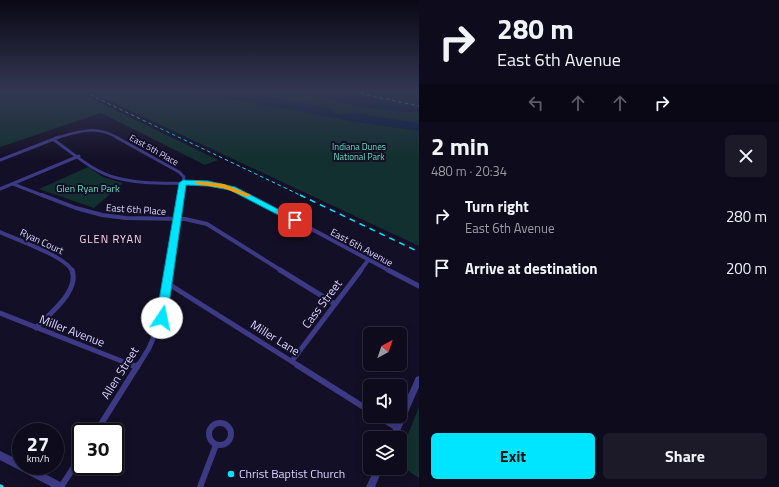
<!DOCTYPE html>
<html lang="en">
<head>
<meta charset="utf-8">
<style>
	body { margin:0; font-family:"Titillium Web",sans-serif; background:#1c1929; color:#f1f3f6; height:100vh; display:flex; flex-direction:column; font-size:15px; white-space:nowrap }
	* { box-sizing:border-box; margin:0 }
	p { font-size:13px; color:#9b9ba3 }
	.icon { flex:none; width:22px; height:22px; fill:none; stroke:currentColor; stroke-width:2; stroke-linecap:round; stroke-linejoin:round }
	.map { position:relative; flex:1; overflow:hidden }
	.panel { display:flex; flex-direction:column; background:#0e0b1c; width:360px }
	.panel>* { flex:none }
	.guide { background:#0e0b1c; color:#f1f3f6; overflow:hidden }
	.needle { width:26px; rotate:40deg }
	.controls { position:absolute; left:363px; top:327px; display:grid; gap:8px }
	.controls a { display:grid; place-items:center; width:44px; height:44px; border-radius:6px; background:#0e0b1c; box-shadow:0 2px 10px #0003,0 0 0 1px #2e2b3b; font-size:20px }
	.speed { position:absolute; left:12px; top:423px; display:flex; gap:8px; font-size:20px; font-weight:700; text-align:center }
	.speed>* { display:grid; place-content:center; width:52px; height:52px; border-radius:50%; background:#0e0b1c; box-shadow:0 2px 10px #0003,0 0 0 1px #2e2b3b; line-height:1 }
	.speed small { font-size:10px; font-weight:400 }
	.speed .limit { border:2px solid #111; border-radius:6px; background:#fff; color:#111 }
	.pin { position:absolute; display:grid; place-items:center; width:34px; height:34px; color:#fff; margin:-17px; border-radius:8px; box-shadow:0 2px 6px #0006 }
	.me { position:absolute; width:44px; margin:-22px; rotate:11deg; stroke-linejoin:round; filter:drop-shadow(0 0 3px #0008) }
	.turn { display:flex; align-items:center; gap:14px; height:84px; padding:0 12px; font-size:18px }
	.turn .icon { width:52px; height:52px; stroke-width:2.5 }
	.turn b { display:block; font-size:28px; line-height:34px }
	.lanes { display:flex; align-items:center; height:38px; padding:0 12px; background:#0003; justify-content:center; gap:20px; direction:ltr }
	.lanes .off { opacity:.35 }
	.round { display:grid; place-items:center; flex:none; width:42px; height:42px; border-radius:6px; background:#1c1929 }
	.overview { display:flex; align-items:center; justify-content:space-between; height:68px; padding:0 12px }
	h1 { font-size:24px; font-weight:700; line-height:30px }
	.primary-button { display:flex; gap:8px; margin-top:auto; padding:8px 12px }
	.primary-button a { flex:1; height:46px; border-radius:6px; background:#00e5ff; color:#111; font-size:16px; font-weight:700; line-height:46px; text-align:center }
	.primary-button a+a { background:#1c1929; color:#f1f3f6 }
	ul { padding:0; list-style:none }
	li { display:flex; align-items:center; gap:12px; height:52px; padding:0 12px }
	li div { flex:1 }
	li b { display:block; font-size:15px }
	li em { font-style:normal }
	main { display:flex; flex:1; min-height:0 }
	.map>svg:first-child { display:block }
</style>
</head>
<body>
<main>
<div class="map">
<svg width="419" height="487" viewBox="0 0 419 487">
	<rect width="100%" height="100%" fill="#130f26"/>
	<g fill="#12302f">
		<path d="M0,92h78l140,68 -13,5 -104,-52 -101,34z"/>
		<path d="M90,92h329v154z"/>
		<path d="M88,167l15,10 20,6 -29,25 -55,-19z"/>
		<path d="M419,407v71l-19,-13v-11z"/>
	</g>
	<g fill="#0a1f44">
		<path d="M180,92h77l11,5 26,4 40,9 1,4 3,1 16,-2 65,10v8l-70,-10 -77,-15h-9l-13,-4 -23,-3 -15,-4z"/>
		<path d="M301,92h44l74,17v2l-17,1 -46,-6z"/>
	</g>
	<g fill="none" stroke-linecap="round" stroke-linejoin="round">
		<path stroke="#3d3a85" stroke-width="2.5" d="M56,138c23,-7 40,-13 62,0"/>
		<g stroke="#3d3a85" stroke-width="3">
			<path d="M116,137l63,35 5,5 -3,19"/>
			<path d="M54,140c20,14 39,32 63,38 44,12 91,-4 133,18"/>
			<path d="M0,160l59,-23"/>
			<path d="M13,184l31,12"/>
			<path d="M0,189l79,-33"/>
		</g>
		<g stroke="#3d3a85" stroke-width="4">
			<path d="M42,195l34,13 26,7 24,3 59,1 22,5 75,47"/>
			<path d="M248,195l142,76"/>
			<path d="M0,232c15,7 67,25 72,39"/>
			<path d="M169,271l12,-76"/>
			<path d="M360,271l9,-12"/>
		</g>
		<g stroke="#3d3a85" stroke-width="5">
			<path d="M280,270l55,34"/>
			<path d="M388,270l31,16"/>
			<path d="M167,283l132,83"/>
			<path d="M0,313l134,53"/>
			<path d="M36,328c13,-14 44,-37 36,-58"/>
			<path d="M292,361l69,-91"/>
			<path d="M138,366l11,-18 13,-30 8,-48"/>
		</g>
		<g stroke="#3d3a85" stroke-width="6">
			<path d="M132,365l5,2"/>
			<path d="M297,365l73,46"/>
			<path d="M378,416l19,12"/>
			<circle cx="220" cy="434" r="11"/>
			<path d="M96,432l42,-67"/>
			<path d="M61,487l20,-31"/>
			<path d="M200,487l16,-42"/>
		</g>
		<g fill="#3d3a85" fill-rule="evenodd">
			<path d="M419,376v11l-22,51h-8l10,-22h1v-3l16,-36z"/>
			<path d="M0,451l21,10v5h9l34,18 1,3h-13l-52,-27z"/>
			<path d="M375,468h8l-8,19h-9z"/>
		</g>
		<g stroke="#00e5ff" stroke-width="1" stroke-dasharray="3.5 3" stroke-linecap="butt">
			<path d="M84,92l218,104"/>
			<path d="M354,92l65,14"/>
		</g>
		<path stroke="#00e5ff" stroke-width="1.5" stroke-dasharray="6 5" stroke-linecap="butt" d="M300,195l119,57"/>
		<path stroke="#00e5ff" stroke-width="2.5" stroke-dasharray="10 8" stroke-linecap="butt" d="M0,485l3,2"/>
	</g>
	<linearGradient id="sky" x2="0" y2="1"><stop stop-color="#0a0815"/><stop offset="0.57" stop-color="#333752"/><stop offset="1" stop-color="#333752" stop-opacity="0"/></linearGradient>
	<rect width="419" height="160" fill="url(#sky)"/>
	<path fill="#00e5ff" stroke="#0095a6" d="M183,180l25,1 27,6 64,33 -4,3 -3,-1 -62,-32 -22,-4 -22,-1 -19,133 -2,3 -3,2 -4,-2 -2,-3 23,-135z"/>
	<path fill="#f59e0b" d="M195,181l29,3 27,11 -4,2 -24,-9 -28,-4z"/>
	<circle fill="#00e5ff" stroke="#130f26" stroke-width="1.5" cx="231" cy="474" r="4"/>
	<g text-anchor="middle" stroke-width="4" stroke-linejoin="round" paint-order="stroke">
		<g font-size="9" fill="#5fe0c0" stroke="#130f26">
			<text x="359" y="150">Indiana Dunes<tspan x="359" dy="10">National Park</tspan></text>
		</g>
		<g font-size="9" fill="#d9d4ff" stroke="#130f26">
			<text transform="translate(154 150) rotate(29)" y="3">East 5th Place</text>
		</g>
		<g font-size="10" fill="#5fe0c0" stroke="#130f26">
			<text x="88" y="192">Glen Ryan Park</text>
		</g>
		<g font-size="10" fill="#d9d4ff" stroke="#130f26">
			<text transform="translate(136 209) rotate(4)" y="4">East 6th Place</text>
			<text transform="translate(42 241) rotate(25)" y="4">Ryan Court</text>
			<text transform="translate(362 247) rotate(28)" y="4">East 6th Avenue</text>
		</g>
		<g font-size="11" letter-spacing="1" fill="#ffd6f0" stroke="#130f26">
			<text x="111" y="243">GLEN RYAN</text>
		</g>
		<g font-size="12" fill="#d9d4ff" stroke="#130f26">
			<text transform="translate(322 304) rotate(-53)" y="4">Cass Street</text>
			<text transform="translate(72 331) rotate(21)" y="4">Miller Avenue</text>
			<text transform="translate(275 338) rotate(32)" y="4">Miller Lane</text>
			<text transform="translate(120 373) rotate(-58)" y="4">Allen Street</text>
		</g>
		<g font-size="12" fill="#d9d4ff" stroke="#130f26" text-anchor="start">
			<text x="239" y="478">Christ Baptist Church</text>
		</g>
	</g>
</svg>
<div class="controls">
<a><svg class="needle" viewBox="-14 -14 28 28"><path d="M0-13l5 13h-10z" fill="#e53935"/><path d="M0 13l5-13h-10z" fill="#9b9ba3"/></svg></a>
<a><svg class="icon" aria-label="sound" viewBox="0 0 24 24"><path d="M4 9h4l5-4v14l-5-4H4zM17 9q2 3 0 6"/></svg></a>
<a><svg class="icon" aria-label="layers" viewBox="0 0 24 24"><path d="M12 4l9 5-9 5-9-5zM3 14l9 5 9-5"/></svg></a>
</div>
<div class="speed"><div>27<small>km/h</small></div><div class="limit">30</div></div>
<div class="pin" style="left:295px;top:220px;background:#d93025"><svg class="icon" aria-label="arrive" viewBox="0 0 24 24"><path d="M6 21V4h12l-3 4 3 4H6"/></svg></div>
<svg class="me" style="left:162px;top:318px" viewBox="-20 -20 40 40"><circle r="19" fill="#fff"/><path d="M0-13L10 11 0 6-10 11z" fill="#00e5ff"/></svg>
</div>
<section class="panel">
<div class="guide">
<div class="turn"><svg class="icon" aria-label="right" viewBox="0 0 24 24"><path d="M7 20v-9h11M14 6l5 5-5 5"/></svg><div><b>280 m</b>East 6th Avenue</div></div>
<div class="lanes"><svg class="icon off" aria-label="left" viewBox="0 0 24 24"><path d="M17 20v-9H6M10 6l-5 5 5 5"/></svg><svg class="icon off" aria-label="ahead" viewBox="0 0 24 24"><path d="M12 20V5M6 11l6-6 6 6"/></svg><svg class="icon off" aria-label="ahead" viewBox="0 0 24 24"><path d="M12 20V5M6 11l6-6 6 6"/></svg><svg class="icon" aria-label="right" viewBox="0 0 24 24"><path d="M7 20v-9h11M14 6l5 5-5 5"/></svg></div>
</div>
<div class="overview"><div><h1>2 min</h1><p>480 m · 20:34</p></div><a class="round"><svg class="icon" aria-label="close" viewBox="0 0 24 24"><path d="M6 6l12 12M18 6L6 18"/></svg></a></div>
<ul>
<li><svg class="icon" aria-label="right" viewBox="0 0 24 24"><path d="M7 20v-9h11M14 6l5 5-5 5"/></svg><div><b>Turn right</b><p>East 6th Avenue</p></div><em>280 m</em></li>
<li><svg class="icon" aria-label="arrive" viewBox="0 0 24 24"><path d="M6 21V4h12l-3 4 3 4H6"/></svg><div><b>Arrive at destination</b></div><em>200 m</em></li>
</ul>
<div class="primary-button"><a>Exit</a><a>Share</a></div>
</section>
</main>
</body>
</html>
